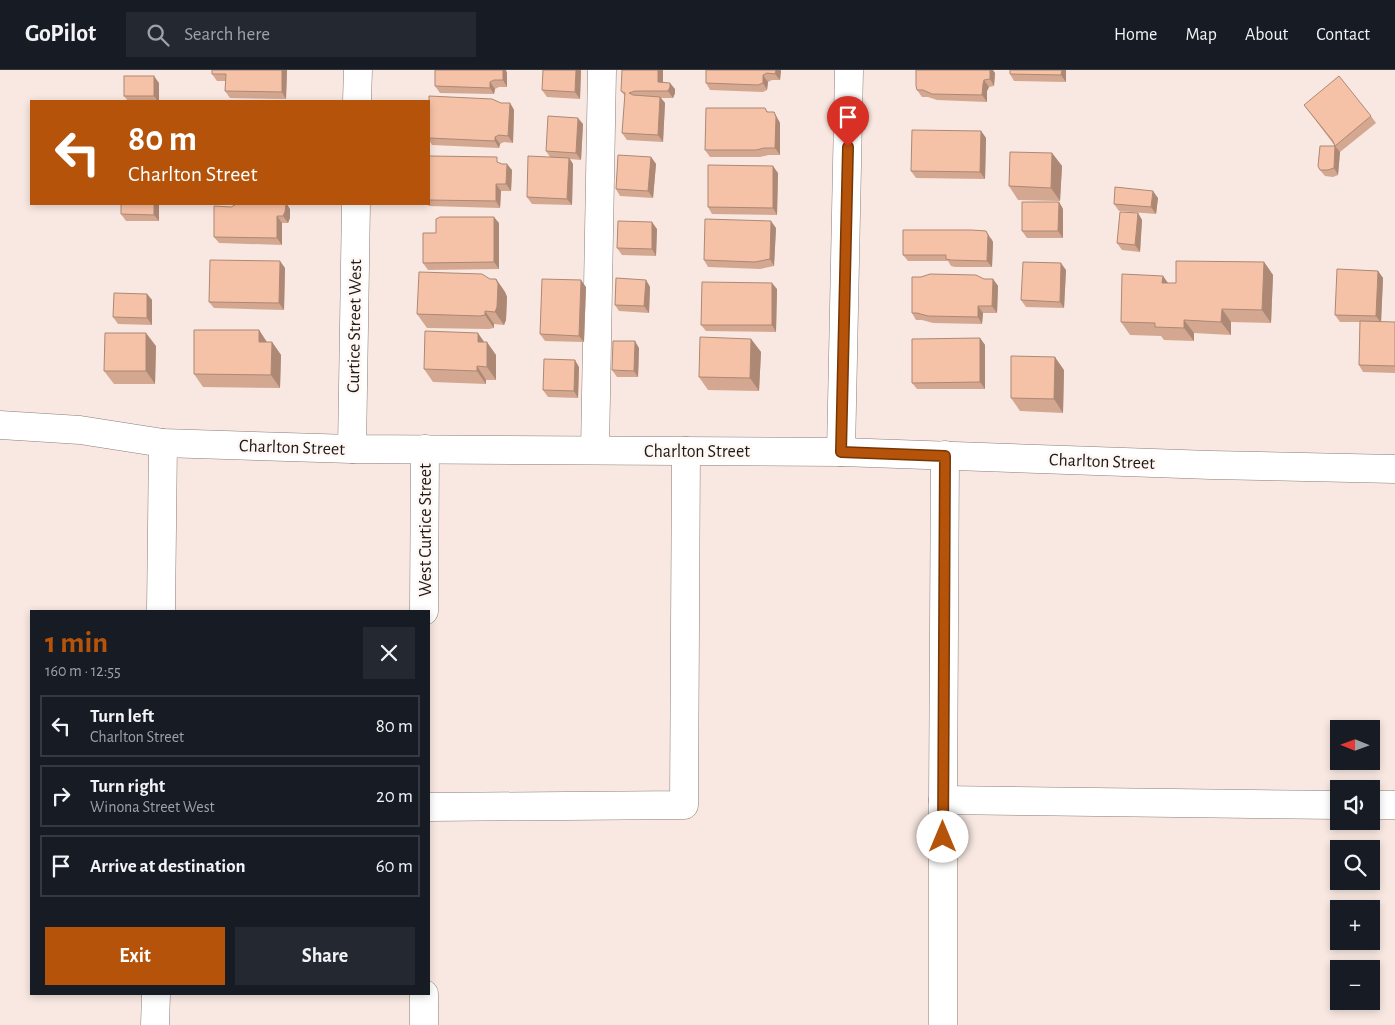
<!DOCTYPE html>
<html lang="en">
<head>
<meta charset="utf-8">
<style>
	body { margin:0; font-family:"Alegreya Sans",sans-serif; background:#242831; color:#f1f3f6; height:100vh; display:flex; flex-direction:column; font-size:19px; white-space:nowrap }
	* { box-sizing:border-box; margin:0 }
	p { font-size:16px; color:#9ea1a6 }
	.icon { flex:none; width:28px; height:28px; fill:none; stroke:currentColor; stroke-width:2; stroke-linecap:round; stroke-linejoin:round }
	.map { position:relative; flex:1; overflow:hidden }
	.details { position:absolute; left:30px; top:540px; width:400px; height:385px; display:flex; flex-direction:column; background:#171b24; border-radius:0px; box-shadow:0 2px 8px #0003 }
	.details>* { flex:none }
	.guide { position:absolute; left:30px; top:30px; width:400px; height:105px; border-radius:0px; box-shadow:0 2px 8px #0003; background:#b45309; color:#fff; overflow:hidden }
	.needle { width:32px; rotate:271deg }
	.controls { position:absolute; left:1330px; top:650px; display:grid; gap:10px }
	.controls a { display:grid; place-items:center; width:50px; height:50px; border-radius:0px; background:#171b24; box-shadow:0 2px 8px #0003; font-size:25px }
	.pin { position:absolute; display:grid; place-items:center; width:42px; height:42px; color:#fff; margin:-51px -21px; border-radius:50% 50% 50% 0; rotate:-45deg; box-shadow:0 0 5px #0007 }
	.pin .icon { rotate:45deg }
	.me { position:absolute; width:55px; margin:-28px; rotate:0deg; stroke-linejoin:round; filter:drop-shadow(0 0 4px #0008) }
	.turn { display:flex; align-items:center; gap:18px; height:105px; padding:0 15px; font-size:22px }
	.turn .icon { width:65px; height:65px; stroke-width:2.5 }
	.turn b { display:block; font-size:35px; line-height:42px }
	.round { display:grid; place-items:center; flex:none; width:52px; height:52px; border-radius:0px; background:#242831 }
	.headline { display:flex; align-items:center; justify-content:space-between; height:85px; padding:0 15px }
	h1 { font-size:30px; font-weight:700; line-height:38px; color:#b45309 }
	.primary-button { display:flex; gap:10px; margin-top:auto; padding:10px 15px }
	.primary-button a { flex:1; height:58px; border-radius:0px; background:#b45309; color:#fff; font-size:20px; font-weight:700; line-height:58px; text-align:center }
	.primary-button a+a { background:#242831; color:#f1f3f6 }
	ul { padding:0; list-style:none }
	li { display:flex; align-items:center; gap:15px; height:62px; margin:0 10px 8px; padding:0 5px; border:2px solid #363941; border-radius:0px }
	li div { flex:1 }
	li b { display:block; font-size:19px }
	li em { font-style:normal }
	header { display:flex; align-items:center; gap:30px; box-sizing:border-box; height:70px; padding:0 25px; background:#171b24; border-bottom:1px solid #363941 }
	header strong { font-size:24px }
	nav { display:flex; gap:28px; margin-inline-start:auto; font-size:18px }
	.search { width:350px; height:45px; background:#242831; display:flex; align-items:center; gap:12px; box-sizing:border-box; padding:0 18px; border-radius:0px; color:#9ea1a6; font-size:19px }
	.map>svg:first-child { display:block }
</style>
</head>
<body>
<header>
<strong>GoPilot</strong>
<div class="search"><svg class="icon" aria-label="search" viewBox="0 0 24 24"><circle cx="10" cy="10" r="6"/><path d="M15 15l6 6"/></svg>Search here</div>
<nav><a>Home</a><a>Map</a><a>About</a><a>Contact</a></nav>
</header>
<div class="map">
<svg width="1395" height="955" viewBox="0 0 1395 955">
	<rect width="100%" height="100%" fill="#f8e8e1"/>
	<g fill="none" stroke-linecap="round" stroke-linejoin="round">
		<defs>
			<g id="minor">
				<path d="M357,31l1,-31"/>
				<path d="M0,355l80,5 83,13 189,6 489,3 370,13 184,4"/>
				<path d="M352,379l4,-245"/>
				<path d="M595,380l7,-380"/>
				<path d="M841,382l8,-382"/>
				<path d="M161,541l2,-168"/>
				<path d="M424,541l1,-162"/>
				<path d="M943,730l396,5"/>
				<path d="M1371,735h24"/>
				<path d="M429,737l255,-2 2,-354"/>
				<path d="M155,955l1,-31"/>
				<path d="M424,955v-31"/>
				<path d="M943,955v-225l2,-345"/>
			</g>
		</defs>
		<use href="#minor" stroke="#8c7d77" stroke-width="29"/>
		<use href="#minor" stroke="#fff" stroke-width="28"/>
	</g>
	<g fill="#d4a790">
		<path d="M287,0l-1,29 -56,-1 -5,-7v-10h-8l-5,-7z"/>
		<path d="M581,0l-1,29 -33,-2 -5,-7z"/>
		<path d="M781,0l-1,10h-8l-4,2 -1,8 -4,2 -53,-2 -4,-7z"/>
		<path d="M1066,0v12l-52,-1 -4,-7z"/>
		<path d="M507,3v14h-8l-4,2 -1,5 -54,-1 -5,-7z"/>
		<path d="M995,3l-1,13 -5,1 -2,4v11l-50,-2 -9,-3h-6l-5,-7z"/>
		<path d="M159,13v18h-31l-4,-5z"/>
		<path d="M675,19v4l-2,5h-12l4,5 -2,39 -36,-2 -5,-7 3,-37 -4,-5z"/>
		<path d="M501,33h9l4,7 -1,33 -9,-1 -4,2 -1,4 -67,-3 -3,-5v-28z"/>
		<path d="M1304,35l67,11 5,7 -36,29 -2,23 -5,2 -8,-1 -5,-6 15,-24z"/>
		<path d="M765,38l3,4h6l6,11v32h-11l-9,2h-50l-5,-7z"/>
		<path d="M583,54l-2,36 -11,-1 3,5 -1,41 -40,-1 -5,-7 23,-40 -4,-6z"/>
		<path d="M981,61l5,7 -1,41 -69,-1 -5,-7z"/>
		<path d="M1052,83l10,13 -2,35 -42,-1 -9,-14z"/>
		<path d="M429,86l72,8 11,6 -1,21h-10l-1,17 -71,-2 -2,-2h2z"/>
		<path d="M651,87l5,7 -3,34 -33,-2 -4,-7z"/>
		<path d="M778,103l-1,42 -65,-1 -4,-7z"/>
		<path d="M1158,128l-2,16 -37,-3 -5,-7z"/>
		<path d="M1059,132l4,7v29h-36l-5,-7z"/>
		<path d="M121,134h38v17h-33l-5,-7z"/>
		<path d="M290,139v9l-2,5h-6v22l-63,-2 -5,-6z"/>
		<path d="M1138,143l4,7 -2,32 -18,-2 -5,-7z"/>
		<path d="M499,153v46l-71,1 -5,-7 13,-30z"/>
		<path d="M776,158l-2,38 -14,3 -52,-2 -4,-7z"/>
		<path d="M657,159l-1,27 -34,-1 -5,-7z"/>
		<path d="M991,168l2,4 -1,25h-37l-4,-1 -3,-5h-40l-5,-6z"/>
		<path d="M1264,192l9,13 -2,48 -40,-1v13l-37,-2v8l-30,-1 -3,-4 -31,-1 -9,-13 42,-46 5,7h8z"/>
		<path d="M285,198l-1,42 -70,-2 -5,-6z"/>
		<path d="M1066,200l-2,38 -38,-1 -5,-7z"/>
		<path d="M1378,201l5,7 -2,44h14v51l-32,-1 -4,-7 1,-43h-20l-5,-7z"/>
		<path d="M490,209h6l9,13 2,5 -1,23 -2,5 -10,-1v4l-5,1 -62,-1 -10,-14z"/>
		<path d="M984,209h9l5,7 -1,27h-14l-1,11 -49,-1 -11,-3h-6l-4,-7z"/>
		<path d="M646,210l4,7 -1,26 -30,-2 -4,-6z"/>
		<path d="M586,217l-2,55 -39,-1 -5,-7z"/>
		<path d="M777,219l-1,43 -70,-1 -5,-6z"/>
		<path d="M147,224l5,6v25l-34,-1 -5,-7z"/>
		<path d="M259,260l8,12h5l9,13 -1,33 -77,-1 -9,-13z"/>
		<path d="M980,268l5,7v44h-68l-5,-6z"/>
		<path d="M751,269l10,13 -2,39 -51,-1 -9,-13z"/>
		<path d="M484,272l12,13v25h-10v4l-53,-2 -9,-13z"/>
		<path d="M156,276l-1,38h-41l-10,-13z"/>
		<path d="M639,278l-1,29h-21l-5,-7z"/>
		<path d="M579,297l-1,31 -30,-1 -5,-7z"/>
		<path d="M1064,300l-1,43 -43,-2 -9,-13z"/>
	</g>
	<g fill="#ac8875">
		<path d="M282,0h5l-1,29 -4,-7z"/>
		<path d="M503,0h3l1,3v14l-4,-7z"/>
		<path d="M576,0h5l-1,29 -5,-7z"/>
		<path d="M658,0h5v19l-5,-7z"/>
		<path d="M776,0h5l-1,10 -5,-6z"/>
		<path d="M990,0h3l2,3 -1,13 -4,-7z"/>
		<path d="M1062,0h4v12l-5,-7z"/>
		<path d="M763,5l5,7 -1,8 -4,-7z"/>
		<path d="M154,6l5,7v18h-1l-4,-5z"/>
		<path d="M984,10l5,7 -2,4v11l-5,-7 1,-11z"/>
		<path d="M490,12l5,7 -1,5 -4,-6z"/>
		<path d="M670,13l5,6v4l-2,5 -5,-7z"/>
		<path d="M660,27l5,6 -2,39 -5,-7z"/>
		<path d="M510,33l4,7 -1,33 -5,-7z"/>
		<path d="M774,42l6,11v32l-5,-7z"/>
		<path d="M578,48l5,6 -2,36 -5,-7z"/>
		<path d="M981,61l5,7 -1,41 -5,-7z"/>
		<path d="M495,67l5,7 -1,4 -4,-7z"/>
		<path d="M1335,76l5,6 -2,23 -4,-7z"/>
		<path d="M1052,83l10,13 -2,35 -9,-13z"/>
		<path d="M651,87l5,7 -3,34 -5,-7z"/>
		<path d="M569,88l4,6 -1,41 -5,-6z"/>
		<path d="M507,94l5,6 -1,21 -5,-7z"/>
		<path d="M773,96l5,7 -1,42 -4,-7z"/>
		<path d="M496,114l5,7 -1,17 -4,-7z"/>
		<path d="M1153,121l5,7 -2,16 -5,-7z"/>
		<path d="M1059,132l4,7v29l-5,-7z"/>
		<path d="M154,134h5v17l-5,-6z"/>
		<path d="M286,134h1l3,5v9l-2,5 -5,-7z"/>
		<path d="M1138,143l4,7 -2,32 -5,-7z"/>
		<path d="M277,146l5,7v22l-5,-7z"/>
		<path d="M494,147l5,6v46l-5,-7z"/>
		<path d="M771,151l5,7 -2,38 -4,-7z"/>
		<path d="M652,152l5,7 -1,27 -4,-7z"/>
		<path d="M986,161l7,11 -1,25 -5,-6z"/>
		<path d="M280,191l5,7 -1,42 -5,-7z"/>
		<path d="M1264,192l9,13 -2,48 -9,-13z"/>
		<path d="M1061,193l5,7 -2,38 -4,-6z"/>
		<path d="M1378,201l5,7 -2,45 -5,-7z"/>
		<path d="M1163,206l9,13 -10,-6z"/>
		<path d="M496,209l9,13 2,5 -1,23 -2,5 -9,-13z"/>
		<path d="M993,209l5,7 -1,27 -5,-7z"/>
		<path d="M581,210l5,7 -2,55 -5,-6z"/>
		<path d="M646,210l4,7 -1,26 -5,-7z"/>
		<path d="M772,213l5,6 -1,43 -4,-7z"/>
		<path d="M147,224l5,6v25l-5,-7z"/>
		<path d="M978,236l5,7 -1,11 -4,-7z"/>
		<path d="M1222,239l9,13v13l-10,-13z"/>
		<path d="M485,241l9,13v4l-9,-13z"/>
		<path d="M1184,250l10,13v8l-10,-13z"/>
		<path d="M259,260l9,14 -9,-2z"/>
		<path d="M146,263l10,13 -1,38 -9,-13z"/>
		<path d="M478,263l9,13 -9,-4z"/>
		<path d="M980,268l5,7v44l-5,-7z"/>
		<path d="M751,269l10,13 -2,39 -9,-13z"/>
		<path d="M635,271l4,7 -1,29 -4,-6z"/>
		<path d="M272,272l9,13 -1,33 -9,-13z"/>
		<path d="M487,272l9,13v25l-9,-13z"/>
		<path d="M1055,287l9,13 -1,43 -9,-14z"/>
		<path d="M575,290l4,7 -1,31 -4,-7z"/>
		<path d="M477,296l9,14v4l-9,-13z"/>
	</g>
	<g fill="#f6c2a7" stroke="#ac8875">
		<path d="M212,0h70v22l-57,-1 1,-17h-14z"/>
		<path d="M435,0h68v10h-9l-4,2v6l-55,-2z"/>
		<path d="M543,0h33l-1,22 -33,-2z"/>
		<path d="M622,0h36v12l12,1v4l-2,4h-33l-6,2 4,2 27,2 -2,38 -36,-2 3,-40 -4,-2z"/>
		<path d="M706,0h70l-1,4 -8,-1 -4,2v8l-5,2 -52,-2z"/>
		<path d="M916,0h74v9l-6,1 -1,4 -1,11 -50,-1 -9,-4h-6l-1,-4z"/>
		<path d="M1010,0h52l-1,5 -51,-1z"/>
		<rect x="124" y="6" width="30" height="20"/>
		<path d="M1339,6l32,40 -36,30 -1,22 -6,2h-8l-2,-4 2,-20h15l-2,-5 -29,-36z"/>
		<path d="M429,26l63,3 9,4h9l-2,33 -9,-1 -4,2v4l-66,-3z"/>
		<path d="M706,38h59l2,4h7l2,5 -1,31h-11l-8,2h-51z"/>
		<path d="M548,46l30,2 -2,35 -30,-2z"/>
		<path d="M912,60l69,1 -1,41 -69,-1z"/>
		<path d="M1010,82l42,1 -1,35 -42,-2z"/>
		<path d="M618,85l33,2 -3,34 -32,-2z"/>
		<path d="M429,86l68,1v5l5,2h5l-1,20h-10v17l-67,-1z"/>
		<path d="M528,86l41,2 -2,41 -40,-2z"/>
		<path d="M708,95l65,1v42l-65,-1z"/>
		<path d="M1115,117l38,4 -2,16 -37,-3z"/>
		<path d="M1022,132h37l-1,29h-36z"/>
		<path d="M121,134h33v11l-33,-1z"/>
		<path d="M235,134h51l-1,8 -2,4h-6v22l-63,-1v-31l17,1 4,-2z"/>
		<path d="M1120,142l18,1 -3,32 -18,-2z"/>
		<path d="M440,147h54v45l-71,1v-30h13v-14z"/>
		<path d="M705,149l66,2 -1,38 -15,3 -51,-2z"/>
		<path d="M618,151l34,1v27l-35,-1z"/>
		<path d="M903,160h69l14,1 2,4 -1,26 -36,-1 -5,-1v-4h-43z"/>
		<path d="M210,190l70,1 -1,42 -70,-1z"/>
		<path d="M1176,191l88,1 -2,48 -40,-1 -1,13 -37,-2v8l-29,-1v-4l-34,-1 1,-48 41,2 -1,7h14z"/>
		<path d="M1023,192l38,1 -1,39 -39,-2z"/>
		<path d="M1337,199l41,2 -2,45 -41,-1z"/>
		<path d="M419,202l63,2 8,5h6l2,5 -1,23 -2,5 -10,-1v4l-5,1 -63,-2z"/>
		<path d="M930,204l46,1 8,4h9l-1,27h-14v11l-50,-1 -11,-3h-5v-36h9z"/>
		<path d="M616,208l30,2 -2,26 -29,-1z"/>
		<path d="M542,209l39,1 -2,56 -39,-2z"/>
		<path d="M702,212l70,1v42h-71z"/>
		<path d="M114,223l33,1v24l-34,-1z"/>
		<path d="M1360,251l35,1v44l-36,-1z"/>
		<path d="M194,260h65v12h13l-1,33 -77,-1z"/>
		<path d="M425,261l53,2v9h9v25l-10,-1v5l-53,-2z"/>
		<path d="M105,263h41v38h-42z"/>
		<path d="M700,267l51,2 -1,39 -51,-1z"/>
		<path d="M980,268v44l-68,1v-44z"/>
		<path d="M613,271h22l-1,30 -22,-1z"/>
		<path d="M1011,286l44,1 -1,42 -43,-1z"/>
		<path d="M544,289l31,1 -1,31 -31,-1z"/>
	</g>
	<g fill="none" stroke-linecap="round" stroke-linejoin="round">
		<defs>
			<path id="route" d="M848,77l-7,305 104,4 -2,381"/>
		</defs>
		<use href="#route" stroke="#753606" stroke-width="12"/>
		<use href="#route" stroke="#b45309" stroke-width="9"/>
	</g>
	<g text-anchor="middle" stroke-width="5" stroke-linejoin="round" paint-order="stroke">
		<g font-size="18" fill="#1f1a17" stroke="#fef7f4">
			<text transform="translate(354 256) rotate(-89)" y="6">Curtice Street West</text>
			<text transform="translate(292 377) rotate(2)" y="6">Charlton Street</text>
			<text x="697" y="387">Charlton Street</text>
			<text transform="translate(1102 391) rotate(2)" y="6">Charlton Street</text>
			<text transform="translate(425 460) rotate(-90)" y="6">West Curtice Street</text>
		</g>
	</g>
</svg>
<div class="controls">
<a><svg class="needle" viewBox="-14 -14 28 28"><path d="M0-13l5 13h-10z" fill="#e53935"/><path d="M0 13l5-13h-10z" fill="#9ea1a6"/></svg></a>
<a><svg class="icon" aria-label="sound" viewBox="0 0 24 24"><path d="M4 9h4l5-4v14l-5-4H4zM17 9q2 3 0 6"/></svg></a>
<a><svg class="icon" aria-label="search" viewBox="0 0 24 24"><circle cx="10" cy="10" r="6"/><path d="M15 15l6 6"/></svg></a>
<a>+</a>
<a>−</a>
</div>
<div class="pin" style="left:848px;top:77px;background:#d93025"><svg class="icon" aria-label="arrive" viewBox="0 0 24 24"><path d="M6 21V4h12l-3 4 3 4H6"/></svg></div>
<svg class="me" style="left:943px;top:767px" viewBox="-20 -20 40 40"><circle r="19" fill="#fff"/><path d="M0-13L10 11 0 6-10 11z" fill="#b45309"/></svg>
<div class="guide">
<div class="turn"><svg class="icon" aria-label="left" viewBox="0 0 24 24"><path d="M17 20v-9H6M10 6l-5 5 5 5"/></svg><div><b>80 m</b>Charlton Street</div></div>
</div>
<section class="details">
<div class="headline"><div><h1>1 min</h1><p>160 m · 12:55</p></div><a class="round"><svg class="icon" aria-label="close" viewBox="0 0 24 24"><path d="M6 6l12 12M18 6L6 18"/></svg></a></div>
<ul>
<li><svg class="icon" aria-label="left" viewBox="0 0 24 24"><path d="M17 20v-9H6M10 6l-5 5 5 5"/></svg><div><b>Turn left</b><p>Charlton Street</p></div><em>80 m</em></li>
<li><svg class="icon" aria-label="right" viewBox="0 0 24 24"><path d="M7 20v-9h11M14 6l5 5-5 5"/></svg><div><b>Turn right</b><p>Winona Street West</p></div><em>20 m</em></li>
<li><svg class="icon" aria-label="arrive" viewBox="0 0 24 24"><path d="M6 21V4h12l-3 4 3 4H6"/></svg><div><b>Arrive at destination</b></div><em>60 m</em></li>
</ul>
<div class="primary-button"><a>Exit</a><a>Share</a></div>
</section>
</div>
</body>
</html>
